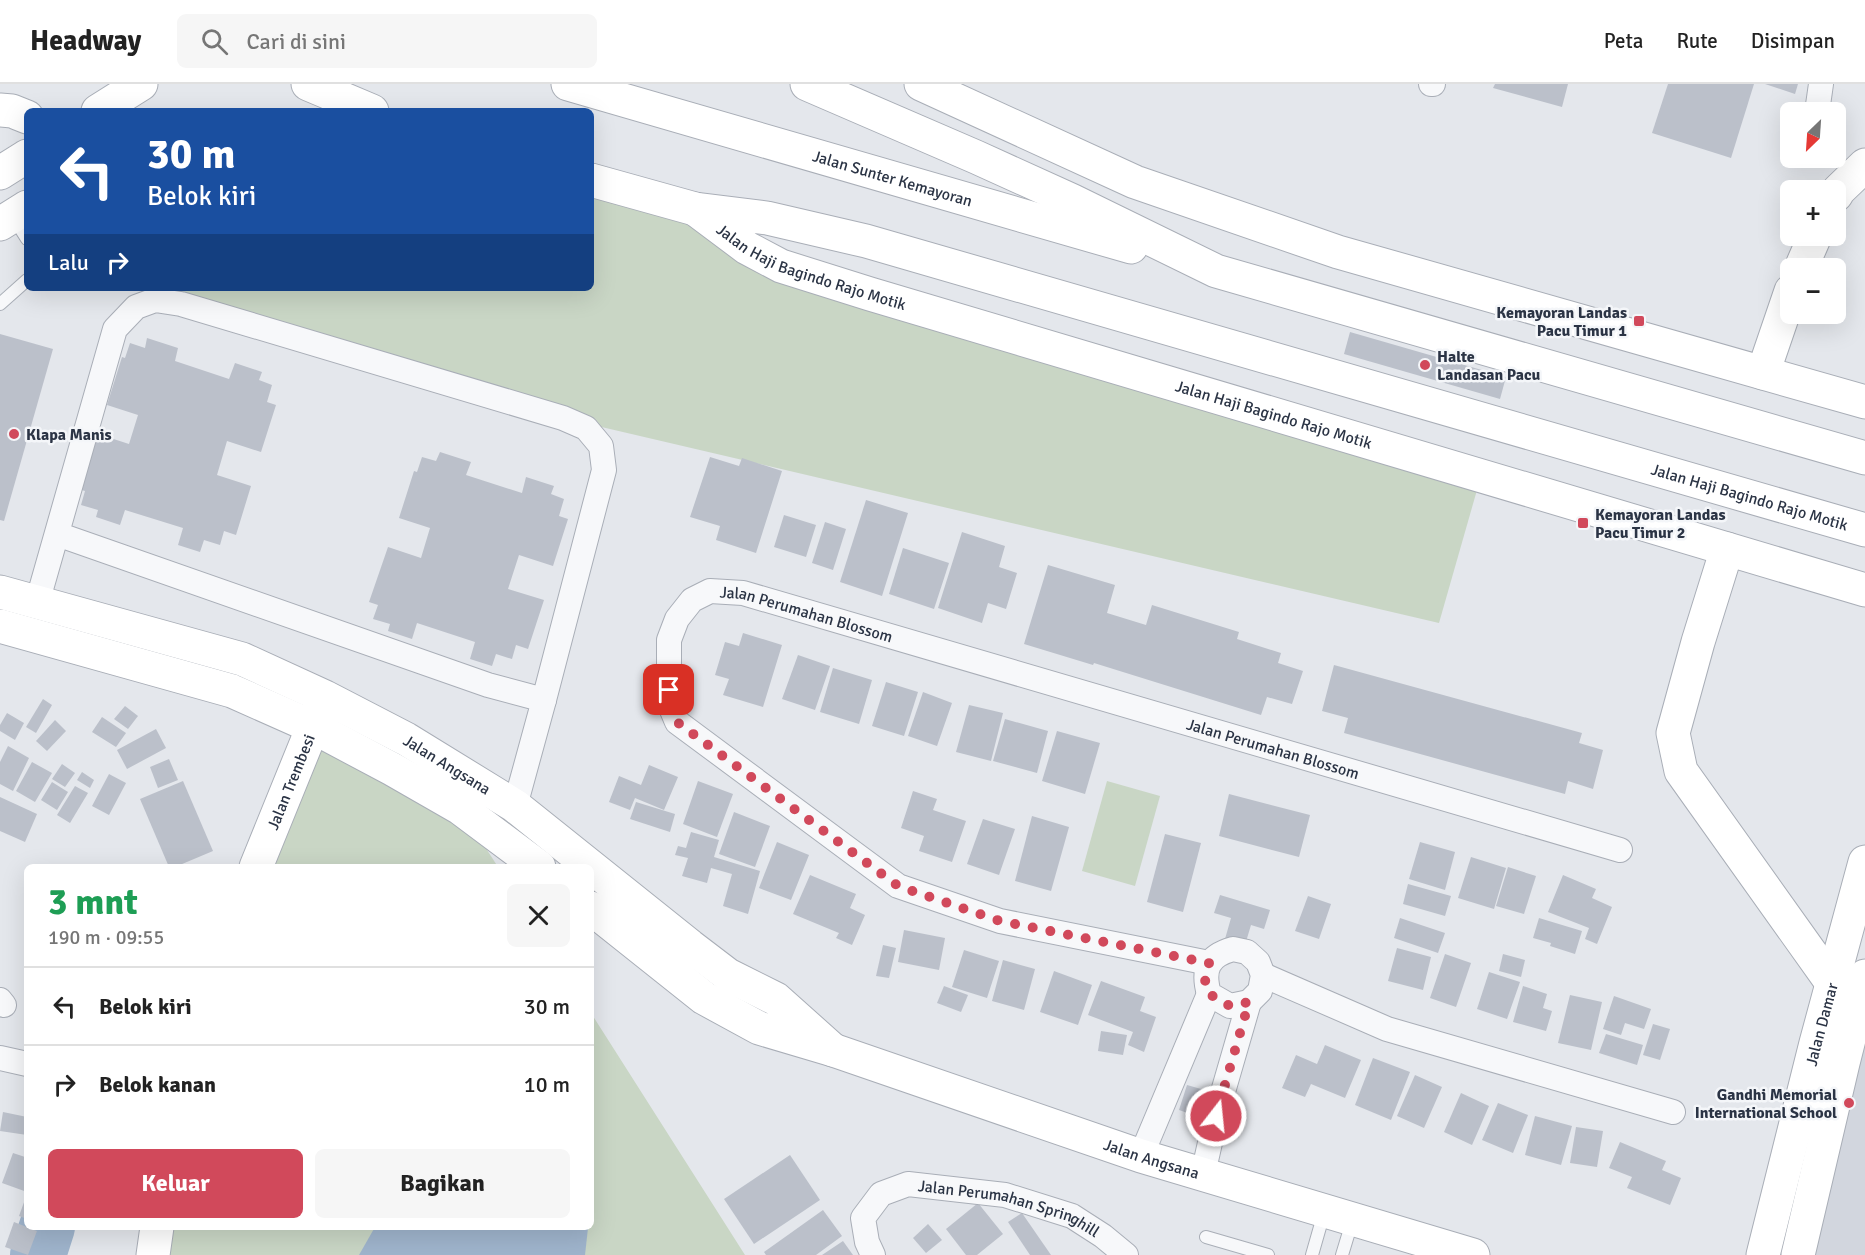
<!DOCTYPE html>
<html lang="id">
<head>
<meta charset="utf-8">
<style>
	body { margin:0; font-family:Signika,sans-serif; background:#f6f6f6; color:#222; height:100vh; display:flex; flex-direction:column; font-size:22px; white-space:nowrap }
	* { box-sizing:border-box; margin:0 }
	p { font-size:20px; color:#767676 }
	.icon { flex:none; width:33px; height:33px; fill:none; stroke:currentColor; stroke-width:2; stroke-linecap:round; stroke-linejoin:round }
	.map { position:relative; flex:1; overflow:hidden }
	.details { position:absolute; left:24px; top:780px; width:570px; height:366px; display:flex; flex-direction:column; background:#fff; border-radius:9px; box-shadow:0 6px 24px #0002 }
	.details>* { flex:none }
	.hud { position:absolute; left:24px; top:24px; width:570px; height:183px; border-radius:9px; box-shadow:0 6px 24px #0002; background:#1a4fa0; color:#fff; overflow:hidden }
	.needle { width:39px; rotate:205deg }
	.tools { position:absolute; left:1780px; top:18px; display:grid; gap:12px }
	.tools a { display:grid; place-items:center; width:66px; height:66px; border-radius:9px; background:#fff; box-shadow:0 6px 24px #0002; font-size:30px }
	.pin { position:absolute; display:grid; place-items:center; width:51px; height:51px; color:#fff; margin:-26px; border-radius:12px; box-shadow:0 3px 9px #0006 }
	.me { position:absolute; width:66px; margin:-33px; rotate:16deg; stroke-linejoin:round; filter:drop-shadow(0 0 4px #0008) }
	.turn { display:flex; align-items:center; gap:21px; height:126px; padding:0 24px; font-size:27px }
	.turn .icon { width:78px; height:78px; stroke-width:2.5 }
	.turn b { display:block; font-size:42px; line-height:51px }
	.then { display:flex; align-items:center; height:57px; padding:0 24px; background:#0003; gap:12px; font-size:22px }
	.round { display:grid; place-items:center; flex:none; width:63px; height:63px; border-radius:9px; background:#f6f6f6 }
	.head { display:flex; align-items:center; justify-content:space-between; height:102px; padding:0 24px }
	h1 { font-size:36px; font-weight:800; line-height:45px; color:#1e9e55 }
	.button { display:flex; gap:12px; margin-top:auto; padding:12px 24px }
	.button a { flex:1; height:69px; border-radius:9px; background:#d1495b; color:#fff; font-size:24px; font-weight:800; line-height:69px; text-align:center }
	.button a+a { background:#f6f6f6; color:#222 }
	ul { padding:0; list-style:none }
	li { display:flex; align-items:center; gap:18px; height:78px; padding:0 24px; border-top:2px solid #e0e0e0 }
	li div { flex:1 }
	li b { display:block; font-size:22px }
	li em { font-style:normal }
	header { display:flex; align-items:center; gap:36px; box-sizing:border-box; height:84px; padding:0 30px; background:#fff; border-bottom:2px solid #e0e0e0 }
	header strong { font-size:28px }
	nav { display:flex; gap:33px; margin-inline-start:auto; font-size:21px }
	.search { width:420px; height:54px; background:#f6f6f6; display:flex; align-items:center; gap:15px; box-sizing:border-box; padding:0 21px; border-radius:9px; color:#767676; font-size:22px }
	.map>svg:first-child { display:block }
</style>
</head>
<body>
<header>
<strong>Headway</strong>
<div class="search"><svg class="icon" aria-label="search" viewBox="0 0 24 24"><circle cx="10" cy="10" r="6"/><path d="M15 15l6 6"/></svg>Cari di sini</div>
<nav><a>Peta</a><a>Rute</a><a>Disimpan</a></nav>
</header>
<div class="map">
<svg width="1865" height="1171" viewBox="0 0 1865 1171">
	<rect width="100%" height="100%" fill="#e4e7ec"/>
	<path fill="#d2d6de" d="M1865,906v265h-69z"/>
	<g fill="#c9d6c5">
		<path d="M591,96l190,86 700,210 -42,147 -876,-205 -408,-118 -12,-12h448z"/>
		<path d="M313,643l147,81 38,59h-242z"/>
		<path d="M1107,697l53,15 -25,90 -53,-15z"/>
		<path d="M591,929l154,242h-592l4,-28h434z"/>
	</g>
	<path fill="#9fb4cc" d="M375,1143h213v1l-3,27h-226z"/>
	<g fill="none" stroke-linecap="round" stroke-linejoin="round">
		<path stroke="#9fb4cc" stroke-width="56" d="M38,1171l9,-28"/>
	</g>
	<g fill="#bbc0ca">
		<path d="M1495,0h73l-6,23 -69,-19z"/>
		<path d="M1668,0h86l-23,74 -79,-25z"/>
		<path d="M1765,0h33l-3,10z"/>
		<path d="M1350,248l156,45 -6,22 -156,-45z"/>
		<path d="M0,250l53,15 -49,172 -4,-1z"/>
		<path d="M147,254l31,10 -3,13 54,18 6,-16 27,9 -3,8 13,5 -5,17 9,3 -15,47 -34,-11 -10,34 34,11 -15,49 -12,-4 -4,14 -16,-5 -4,12 -22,-7 5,-17 -58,-18 -5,15 -24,-8 2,-7 -17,-5 4,-14 -7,-2 17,-56 34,11 9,-29 -31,-10 15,-48 3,1 5,-15 15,5z"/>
		<path d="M440,368l31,10 -5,13 56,18 4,-16 28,9 -3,8 13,5 -5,17 9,3 -15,47 -34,-11 -11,34 36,11 -16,49 -12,-4 -4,14 -16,-5 -4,12 -22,-7 5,-17 -58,-19 -5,16 -24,-8 2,-7 -17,-5 5,-14 -9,-3 19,-55 33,11 9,-30 -31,-10 15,-47 3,1 5,-15 14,4z"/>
		<path d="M710,373l29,9 3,-8 40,13 -26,82 -40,-13 4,-14 -30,-9z"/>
		<path d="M866,416l42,13 -26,83 -42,-14z"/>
		<path d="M784,431l32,10 -10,32 -32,-10z"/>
		<path d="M825,438l21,7 -13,41 -21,-7z"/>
		<path d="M962,448l43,14 -6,21 18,6 -11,36 -18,-6 -6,20 -44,-15z"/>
		<path d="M903,464l46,15 -15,46 -45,-15z"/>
		<path d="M1048,481l67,20 -8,28 39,12 6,-20 87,27 -2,7 44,14 -3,10 25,8 -11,33 -25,-7 -6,18 -167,-52 -1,2 -69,-21z"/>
		<path d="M743,549l39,12 -19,62 -40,-12 6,-16 -14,-4 10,-33 14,4z"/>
		<path d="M798,571l32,11 -15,44 -33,-11z"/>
		<path d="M1334,581l248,68 -3,10 24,7 -10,39 -25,-8 -3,13 -221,-61 4,-15 -26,-7z"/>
		<path d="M833,584l39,12 -13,44 -39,-12z"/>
		<path d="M886,598l32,10 -14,44 -32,-10z"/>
		<path d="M923,608l29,11 -15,43 -29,-10z"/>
		<path d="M43,615l9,6 -16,28 -10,-6z"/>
		<path d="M969,621l34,8 -12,48 -35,-9z"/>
		<path d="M125,622l13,10 -10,13 -14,-10z"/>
		<path d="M7,629l17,10 -9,17 -15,-9v-6z"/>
		<path d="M102,633l24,16 -10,14 -24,-15z"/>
		<path d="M1005,635l43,12 -11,42 -44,-12z"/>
		<path d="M55,636l11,11 -19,20 -11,-10z"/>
		<path d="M156,645l10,19 -39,21 -10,-19z"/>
		<path d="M1057,647l43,12 -15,51 -43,-13z"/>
		<path d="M8,662l21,12 -16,33 -13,-7v-22z"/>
		<path d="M169,675l9,21 -20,8 -8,-21z"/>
		<path d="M32,678l20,11 -17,29 -19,-11z"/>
		<path d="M62,680l13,9 -10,14 -13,-8z"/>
		<path d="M649,681l29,12 -14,33 -29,-12 -5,12 -21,-8 10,-26 22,9z"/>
		<path d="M82,688l12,8 -4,8 -13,-8z"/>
		<path d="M109,690l17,9 -17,32 -17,-9z"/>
		<path d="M183,697l30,70 -38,16h-6l-29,-68z"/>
		<path d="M698,697l35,13 -16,43 -34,-13z"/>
		<path d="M52,698l16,10 -11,18 -16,-10z"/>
		<path d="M75,702l13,7 -18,30 -13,-8z"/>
		<path d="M913,707l24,8 -4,11 33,11 -14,41 -33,-11 5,-15 -23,-8z"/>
		<path d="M1229,710l81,21 -11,42 -80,-21z"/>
		<path d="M0,713l37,17 -12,28 -25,-11z"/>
		<path d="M636,718l39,12 -5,18 -40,-13z"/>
		<path d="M734,728l36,14 -15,41 -36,-13z"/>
		<path d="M1032,732l37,11 -18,64 -36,-10z"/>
		<path d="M983,735l32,10 -16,46 -32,-11z"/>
		<path d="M691,748l28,8 -5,17 46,14 -12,43 -25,-8 9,-32 -21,-6 -4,15 -25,-7 6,-18 -13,-3 3,-9 8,2z"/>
		<path d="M1165,750l36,9 -18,69 -36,-10z"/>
		<path d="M777,758l32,13 -18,45 -32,-12z"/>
		<path d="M1420,758l35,10 -10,38 -36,-11z"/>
		<path d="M1471,773l35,11 -12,41 -36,-11z"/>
		<path d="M1508,783l28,9 -12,38 -28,-8z"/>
		<path d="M810,791l46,19 -6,14 15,7 -13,30 -16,-7 3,-5 -46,-19z"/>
		<path d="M1563,791l33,14 -4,9 20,9 -15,37 -12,-5 4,-11 -41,-16z"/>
		<path d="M1408,800l43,12 -6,20 -42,-12z"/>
		<path d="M1220,811l50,15 -6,19 -13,-4 -6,20 -20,-6 6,-21 -17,-5z"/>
		<path d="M1308,812l23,8 -12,35 -24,-8z"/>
		<path d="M1400,834l45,15 -7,20 -44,-15z"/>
		<path d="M1539,834l43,13 -7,23 -25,-8 1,-3 -18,-5z"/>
		<path d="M904,846l41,8 -6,32 -41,-8z"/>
		<path d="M883,861l13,3 -7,30 -13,-2z"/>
		<path d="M1397,864l34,9 -8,33 -35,-9z"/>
		<path d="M964,866l35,11 -12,37 -35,-11z"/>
		<path d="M1445,870l26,9 -15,44 -26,-9z"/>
		<path d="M1503,870l22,6 -4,17 -22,-6z"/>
		<path d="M1003,876l32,9 -11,41 -32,-9z"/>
		<path d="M1054,887l38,14 -14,40 -38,-13z"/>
		<path d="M1489,888l31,10 -13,37 -30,-10z"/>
		<path d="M1101,897l44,16 -5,14 16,6 -12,35 -16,-7 5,-13 -45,-17z"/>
		<path d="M944,902l24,9 -7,17 -24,-9z"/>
		<path d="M1523,902l24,8 -4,14 9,3 -6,20 -33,-9z"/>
		<path d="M1570,911l32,7 -11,48 -33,-7z"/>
		<path d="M1614,912l37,13 -7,20 -19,-6 -4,12 -18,-6z"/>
		<path d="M1653,940l17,5 -10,31 -17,-5z"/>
		<path d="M1101,947l26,4 -4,20 -25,-4z"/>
		<path d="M1606,950l37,11 -6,20 -38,-12z"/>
		<path d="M1325,961l36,15 -16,38 -34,-14 -6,13 -23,-9 14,-33 21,9z"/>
		<path d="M1373,974l37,14 -19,48 -36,-15z"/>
		<path d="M1415,991l27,12 -18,41 -27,-12z"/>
		<path d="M1187,1001l21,6 -9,26 -20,-7z"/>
		<path d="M1461,1009l28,13 -17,39 -28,-13z"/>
		<path d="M1498,1019l30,12 -15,38 -31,-13z"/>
		<path d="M3,1028l24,5v18l-27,-4z"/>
		<path d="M1535,1032l37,10 -11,39 -36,-10z"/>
		<path d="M1576,1043l27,4 -6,36 -27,-4z"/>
		<path d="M1620,1058l46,19 -4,9 19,8 -11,27 -43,-17 5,-11 -23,-9z"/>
		<path d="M13,1069l12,4 2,-4v39l-25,-9z"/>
		<path d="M790,1071l30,45 -66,44 -30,-45z"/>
		<path d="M27,1110v25l-8,-3z"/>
		<path d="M978,1119l25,31 -26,21h-11l-20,-26z"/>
		<path d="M823,1126l19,26 -26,19h-50l-2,-3z"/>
		<path d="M1022,1129l29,42h-21l-22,-33z"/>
		<path d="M14,1138l23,9 -9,24 -23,-8z"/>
		<path d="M928,1140l14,16 -16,13 -13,-15z"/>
		<path d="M843,1157l10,14h-31z"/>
	</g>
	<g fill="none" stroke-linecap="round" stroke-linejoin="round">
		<defs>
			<g id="lane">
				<path d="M13,133l14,22"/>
				<path d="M0,220l27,-24"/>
				<path d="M1206,1153l62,18"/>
				<path d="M1312,1171l12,-42"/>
				<path d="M1342,1171l10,-33"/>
			</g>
			<g id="street">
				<path d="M1431,0h2"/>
				<path d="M1817,28l4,-28"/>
				<path d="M37,519l78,-274 21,-22 19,-7 26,4 382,114 23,10 15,18 3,24 -60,230 -56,-15 -431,-151"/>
				<path d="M515,722l29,-106"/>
				<path d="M1233,865l14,3 11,10 5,13 -3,16 -11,11 -19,4 -21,-12c-7,-25 -1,-38 24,-45z"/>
				<path id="s1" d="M1209,879l-209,-42 -102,-35 -221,-164 -8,-19v-63l8,-21 15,-19 18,-9 33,2 877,257"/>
				<path d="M1263,891l124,54 286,83"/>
				<path d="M0,916l4,5"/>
				<path d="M0,974l27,6"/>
				<path d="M1141,1072l68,-162"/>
				<path d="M1203,1090l13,-58 33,-114"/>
				<path id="s2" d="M873,1171l-6,-13 -4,-24 18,-24 27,-10 97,11 67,21 31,20 23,19"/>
			</g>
			<g id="secondary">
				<path d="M308,0l64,27"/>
				<path id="s3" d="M568,0l563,163"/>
				<path d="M807,0l169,73 97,44 143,70 649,187"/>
				<path d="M921,0l214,98 203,70 527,150"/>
				<path d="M0,26l12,1 15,6"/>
				<path d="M98,27l43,-27"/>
				<path d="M0,89l27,-17"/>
				<path id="s4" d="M591,96l104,29 72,9 99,23 999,289"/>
				<path d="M1836,111l3,-5 26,-25"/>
				<path id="s5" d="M695,125l52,39 34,18 89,28 995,296"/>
				<path d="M0,140l27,-17"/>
				<path d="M1801,184l14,-32"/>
				<path d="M1763,289l28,-82"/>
				<path d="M1727,465l-29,93 -25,91 8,38 151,212"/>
				<path id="s6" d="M0,508l242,67 83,38 81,42 109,67 175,140 38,29 48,24 57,51"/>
				<path d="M0,542l232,65 81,36 79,42 68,39 79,59"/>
				<path id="s7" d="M256,783l65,-160"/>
				<path id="s8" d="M591,824l113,90 55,30 74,22 308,106 332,99"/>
				<path d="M153,1171l4,-28"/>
				<path id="s9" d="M1763,1171l53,-212 49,-181"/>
				<path d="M1798,1171l45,-192 22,-87"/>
			</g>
		</defs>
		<use href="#lane" stroke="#a9aeb7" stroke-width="14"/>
		<use href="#street" stroke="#a9aeb7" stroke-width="26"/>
		<use href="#secondary" stroke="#a9aeb7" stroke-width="35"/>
		<use href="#lane" stroke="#f7f8fa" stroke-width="12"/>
		<use href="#street" stroke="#f7f8fa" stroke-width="24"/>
		<use href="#secondary" stroke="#fff" stroke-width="33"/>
	</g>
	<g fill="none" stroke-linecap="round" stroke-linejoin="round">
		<path stroke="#d1495b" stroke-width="10" stroke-dasharray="0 18" d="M669,606v13l8,19 221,164 102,35 209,42 -4,17 4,14 21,12 19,-4 -33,114"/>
	</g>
	<g fill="#d1495b" stroke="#f4f6f9" stroke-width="2">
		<rect x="1633" y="231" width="12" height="12" rx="3"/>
		<circle cx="1425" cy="281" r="6"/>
		<circle cx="14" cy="350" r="6"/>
		<rect x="1577" y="433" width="12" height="12" rx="3"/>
		<circle cx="1849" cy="1019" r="6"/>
	</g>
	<g text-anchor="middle" stroke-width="5" stroke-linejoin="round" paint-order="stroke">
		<g font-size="16" fill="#2b3445" stroke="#f4f6f9">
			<text dy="6" stroke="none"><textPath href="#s3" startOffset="338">Jalan Sunter Kemayoran</textPath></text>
			<text dy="6" stroke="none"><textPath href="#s5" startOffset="132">Jalan Haji Bagindo Rajo Motik</textPath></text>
			<text dy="6" stroke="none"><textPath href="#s5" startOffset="618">Jalan Haji Bagindo Rajo Motik</textPath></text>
			<text dy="6" stroke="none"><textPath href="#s4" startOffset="1202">Jalan Haji Bagindo Rajo Motik</textPath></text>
			<text dy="6" stroke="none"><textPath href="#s1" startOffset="846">Jalan Perumahan Blossom</textPath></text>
			<text dy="6" stroke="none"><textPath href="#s1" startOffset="1332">Jalan Perumahan Blossom</textPath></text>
			<text dy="6" stroke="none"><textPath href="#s6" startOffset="482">Jalan Angsana</textPath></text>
			<text dy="6" stroke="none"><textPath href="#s7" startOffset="92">Jalan Trembesi</textPath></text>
			<text dy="6" stroke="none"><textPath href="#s9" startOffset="238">Jalan Damar</textPath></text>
			<text dy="6" stroke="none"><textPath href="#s8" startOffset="621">Jalan Angsana</textPath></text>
			<text dy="6" stroke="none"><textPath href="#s2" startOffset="202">Jalan Perumahan Springhill</textPath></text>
		</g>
		<g font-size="16" font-weight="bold" fill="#2b3445" stroke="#f4f6f9" text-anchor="start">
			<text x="1627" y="234" text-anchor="end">Kemayoran Landas<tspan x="1627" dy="18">Pacu Timur 1</tspan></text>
			<text x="1437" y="278">Halte<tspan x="1437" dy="18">Landasan Pacu</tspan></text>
			<text x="26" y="356">Klapa Manis</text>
			<text x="1595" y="436">Kemayoran Landas<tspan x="1595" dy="18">Pacu Timur 2</tspan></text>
			<text x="1837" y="1016" text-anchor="end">Gandhi Memorial<tspan x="1837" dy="18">International School</tspan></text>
		</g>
	</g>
</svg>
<div class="tools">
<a><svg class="needle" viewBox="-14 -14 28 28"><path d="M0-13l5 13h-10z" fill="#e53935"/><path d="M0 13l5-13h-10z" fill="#767676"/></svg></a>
<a>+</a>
<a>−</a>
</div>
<div class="pin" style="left:669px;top:606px;background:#d93025"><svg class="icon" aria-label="arrive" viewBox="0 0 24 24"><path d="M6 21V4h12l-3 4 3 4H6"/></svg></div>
<svg class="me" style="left:1216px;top:1032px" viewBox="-20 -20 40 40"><circle r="17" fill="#d1495b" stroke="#fff" stroke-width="3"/><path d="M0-11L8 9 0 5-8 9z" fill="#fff"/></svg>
<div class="hud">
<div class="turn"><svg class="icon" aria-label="left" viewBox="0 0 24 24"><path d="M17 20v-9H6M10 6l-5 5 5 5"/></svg><div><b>30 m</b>Belok kiri</div></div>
<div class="then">Lalu<svg class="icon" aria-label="right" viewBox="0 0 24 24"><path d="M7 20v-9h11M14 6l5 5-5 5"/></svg></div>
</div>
<section class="details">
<div class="head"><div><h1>3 mnt</h1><p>190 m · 09:55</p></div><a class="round"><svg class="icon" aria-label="close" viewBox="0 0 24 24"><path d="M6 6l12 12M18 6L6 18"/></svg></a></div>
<ul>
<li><svg class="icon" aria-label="left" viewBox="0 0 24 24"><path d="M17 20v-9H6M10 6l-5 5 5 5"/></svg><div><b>Belok kiri</b></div><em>30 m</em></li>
<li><svg class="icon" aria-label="right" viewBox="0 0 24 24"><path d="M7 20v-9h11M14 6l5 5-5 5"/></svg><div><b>Belok kanan</b></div><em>10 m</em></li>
</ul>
<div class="button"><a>Keluar</a><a>Bagikan</a></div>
</section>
</div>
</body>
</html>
